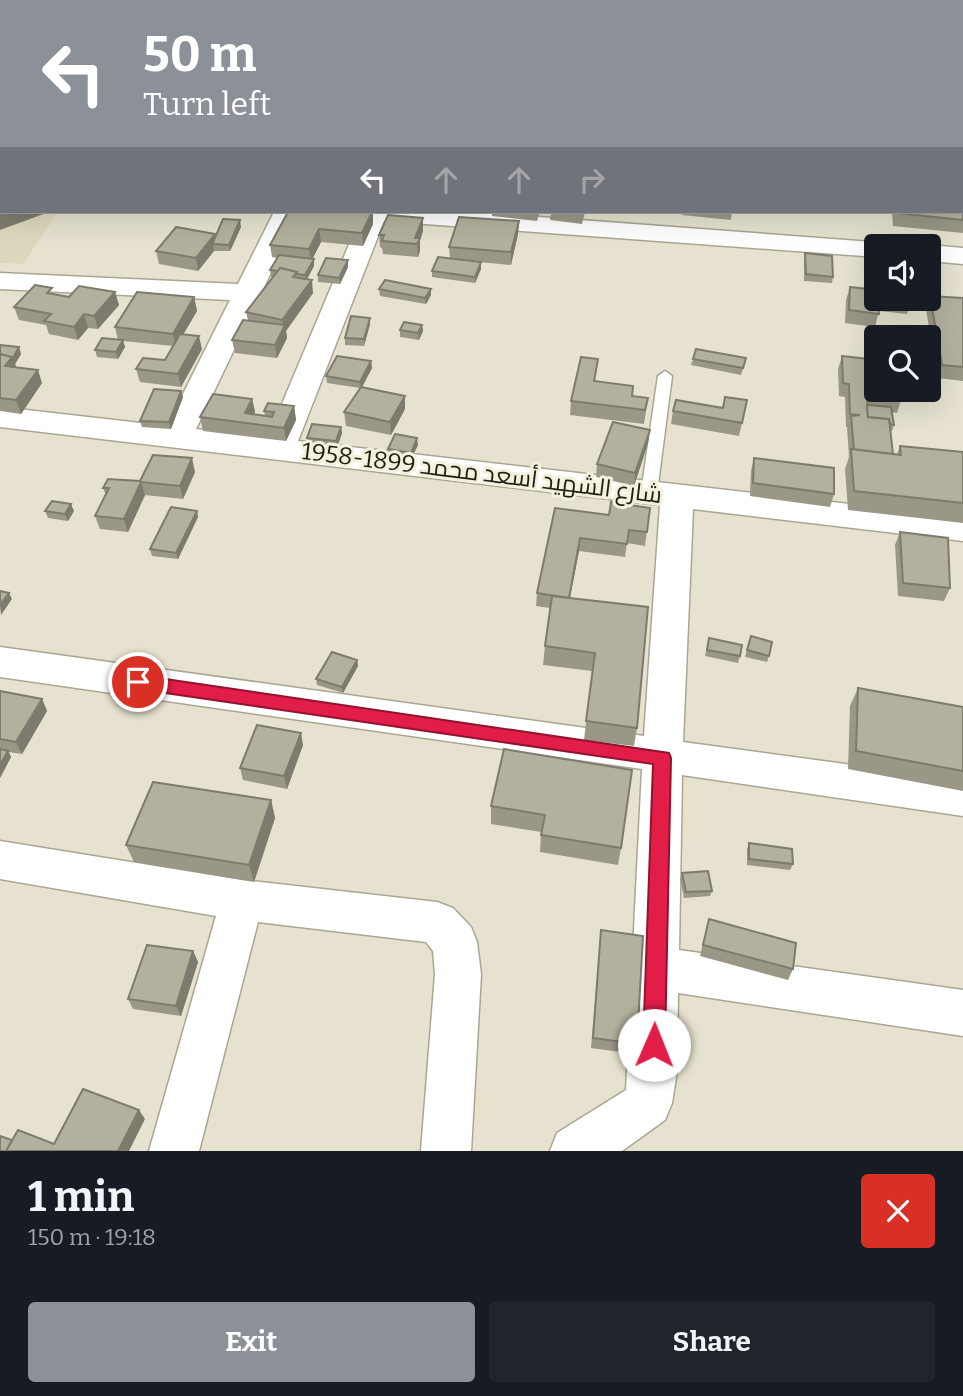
<!DOCTYPE html>
<html lang="en">
<head>
<meta charset="utf-8">
<style>
	body { margin:0; font-family:Bitter,Cairo,serif; background:#20242c; color:#f1f3f6; height:100vh; display:flex; flex-direction:column; font-size:26px; white-space:nowrap }
	* { box-sizing:border-box; margin:0 }
	p { font-size:23px; color:#9ea1a6 }
	.icon { flex:none; width:38px; height:38px; fill:none; stroke:currentColor; stroke-width:2; stroke-linecap:round; stroke-linejoin:round }
	.map { position:relative; height:1151px; overflow:hidden }
	.details { display:flex; flex-direction:column; background:#171b24; flex:1 }
	.details>* { flex:none }
	.top-card { position:absolute; left:0px; top:0px; width:964px; height:214px; box-shadow:0 7px 28px #0002; background:#8c9099; color:#fff; overflow:hidden }
	.fabs { position:absolute; left:864px; top:234px; display:grid; gap:14px }
	.fabs a { display:grid; place-items:center; width:77px; height:77px; border-radius:7px; background:#171b24; box-shadow:0 7px 28px #0002; font-size:35px }
	.pin { position:absolute; display:grid; place-items:center; width:60px; height:60px; color:#fff; margin:-30px; border:4px solid #fff; border-radius:50%; box-shadow:0 2px 7px #0007 }
	.me { position:absolute; width:77px; margin:-38px; rotate:1deg; stroke-linejoin:round; filter:drop-shadow(0 0 5px #0008) }
	.turn { display:flex; align-items:center; gap:24px; height:147px; padding:0 28px; font-size:32px }
	.turn .icon { width:91px; height:91px; stroke-width:2.5 }
	.turn b { display:block; font-size:49px; line-height:60px }
	.lanes { display:flex; align-items:center; height:66px; padding:0 28px; background:#0003; justify-content:center; gap:35px; direction:ltr }
	.lanes .off { opacity:.35 }
	.round { display:grid; place-items:center; flex:none; width:74px; height:74px; border-radius:7px; background:#20242c }
	.overview { display:flex; align-items:center; justify-content:space-between; height:119px; padding:0 28px }
	h1 { font-size:42px; font-weight:700; line-height:52px }
	.action { display:flex; gap:14px; margin-top:auto; padding:14px 28px }
	.action a { flex:1; height:80px; border-radius:7px; background:#8c9099; color:#fff; font-size:28px; font-weight:700; line-height:80px; text-align:center }
	.action a+a { background:#20242c; color:#f1f3f6 }
	.map>svg:first-child { display:block }
</style>
</head>
<body>
<div class="map">
<svg width="963" height="1151" viewBox="0 0 963 1151">
	<rect width="100%" height="100%" fill="#e6e2cf"/>
	<path fill="#ddd8bd" d="M0,29l2,183h56l-35,52 -23,-1z"/>
	<g fill="none" stroke-linecap="round" stroke-linejoin="round">
		<defs>
			<g id="lane">
				<rect x="962" y="191" width="1" height="8"/>
				<path d="M665,371l7,5 -15,116 -8,6 -8,-6 17,-116z"/>
			</g>
			<g id="street">
				<path d="M243,0h20l-21,2z"/>
				<rect x="380" y="0" width="20" height="2"/>
				<rect x="694" y="0" width="20" height="2"/>
				<rect x="0" y="15" width="2" height="13"/>
				<rect x="962" y="73" width="1" height="14"/>
				<path d="M274,212h26l-104,217 72,8 93,-221 -3,-4h115l413,31 3,4h-12v10l-493,-36 -86,220 665,76v24l-270,-32 -10,233 280,38v36l-281,-41 -3,175 284,40v46l-285,-43 -1,78 -5,32 -7,17 -43,31h-72l7,-18 69,-43 16,-321 -642,-92v-30l644,89 16,-231 -660,-78v-20l167,19 63,-126 -230,-11v-16l238,11z"/>
				<path d="M929,245l34,3v16l-34,-3v-14h-7z"/>
				<path d="M0,841l242,39 195,22 16,6 18,19 6,15 4,32 -10,177h-50l14,-177 -2,-23 -7,-9 -168,-20 -59,229h-50l67,-235 -216,-37z"/>
			</g>
		</defs>
		<use href="#lane" stroke="#aaa694" stroke-width="3"/>
		<use href="#street" stroke="#aaa694" stroke-width="3"/>
		<use href="#lane" fill="#fff" fill-rule="evenodd"/>
		<use href="#street" fill="#fff" fill-rule="evenodd"/>
	</g>
	<g fill="#9a9787">
		<path d="M963,198v35l-70,-7 -1,-14h70z"/>
		<path d="M288,212l85,12 -10,22 -42,-4 -9,17 2,7 -7,13 6,14 -27,38 1,7 -10,20 -42,-5 -3,-13 16,-20 -2,-8 27,-35h-2l-1,-7 7,-12 -5,-1 -2,-12z"/>
		<path d="M418,212h36v2z"/>
		<path d="M492,212h48l-3,9 -45,-5z"/>
		<path d="M551,212h34l-3,12 -32,-4z"/>
		<path d="M683,212h49l-1,8 -49,-5z"/>
		<path d="M423,218v13l-3,9v11l-2,6 -35,-3 -1,-6 -2,-1 -1,-12z"/>
		<path d="M519,221l-1,13 -7,31 -32,-3 2,7 -6,14 -43,-6v-6l18,-13 -1,-11z"/>
		<path d="M241,227l-11,24h-16l-16,20 -39,-7 -3,-13 59,-17v2z"/>
		<path d="M805,253l28,24 -1,6 -28,-2v-21z"/>
		<path d="M348,267l-8,17 -22,-2v-7z"/>
		<path d="M877,282v17h34l-4,15 -28,-3 -4,16 -30,-4 1,-23 4,-13 25,3z"/>
		<path d="M379,289h52v6l-5,9 -46,-8z"/>
		<path d="M115,292l4,13 -21,24 -10,-1 -10,12 -29,-6 -3,-9 -27,-5 -5,-13 40,-12 15,2z"/>
		<path d="M930,296l33,2v83l-26,-3 -11,-69z"/>
		<path d="M194,297l3,14 -14,23 19,15 -21,38 -41,-5 -4,-13 29,-9 8,-14 -50,-5 2,6 -7,12 -21,-2 -2,-7 23,-10 -3,-13z"/>
		<path d="M370,324l-6,22 -19,-1v-7z"/>
		<path d="M422,325l1,6 -4,9 -19,-3v-7z"/>
		<path d="M0,345l21,9 -6,10 1,3 26,16 -21,31 -21,-3z"/>
		<path d="M842,356l59,44 -4,13 -5,-1 2,13 -2,6h-2l3,23h4l3,-8 63,6v71l-115,-13 -3,-41 4,-12 -2,-30h-1l-1,-30 -6,-1 -1,-27z"/>
		<path d="M746,358l-5,17 -50,-10 2,-6z"/>
		<path d="M598,359l-3,23 37,14 16,2 -4,26 -74,-9 1,-14z"/>
		<path d="M371,361l1,7 -10,19 43,22 -14,26 -45,-9 -2,-14 16,-24 -33,-5 -1,-7z"/>
		<path d="M181,391l2,6 -12,32 -29,-2 -2,-6z"/>
		<path d="M252,399l3,13 -1,2 11,2 -1,-5 30,-5 2,14 -10,21 -83,-10 -3,-14z"/>
		<path d="M747,400l-8,36 -68,-12 2,-13 50,-3z"/>
		<path d="M341,427l1,6 -5,15 -29,-3 -1,-7z"/>
		<path d="M650,430l-2,13 -14,43 -38,-9 1,-13z"/>
		<path d="M418,445l-7,14 -22,-4 -1,-6z"/>
		<path d="M754,458l80,36 -4,13 -80,-11 1,-25z"/>
		<path d="M195,472l-12,27 -38,-4 -17,37 -28,-3 -5,-13 11,-21 -3,-7z"/>
		<path d="M555,508l54,7 41,-7 -5,38 -18,-3 -2,14 -46,-6 -9,47 67,130 -3,18 -50,-6 8,-69 -49,-6 2,-19 5,-38 -14,-2 1,-13z"/>
		<path d="M45,511h29l-6,10 -20,-3z"/>
		<path d="M197,511l1,6 -20,42 -26,-3 -2,-7z"/>
		<path d="M900,532l50,56 -6,13 -46,-5 -3,-51z"/>
		<path d="M751,636l18,20 -2,6 -22,-5z"/>
		<path d="M709,638l31,18 -2,7 -33,-7z"/>
		<path d="M357,660l1,6 -15,27 -26,-8 -1,-6z"/>
		<path d="M858,688l105,19v84l-115,-22 2,-63z"/>
		<path d="M0,691l42,8 5,12 -25,43 -13,-2 2,5 -11,21z"/>
		<path d="M303,745l-16,44 -44,-9 -3,-12z"/>
		<path d="M504,749l117,99 -3,17 -78,-13 1,-20 -50,-8v-18z"/>
		<path d="M271,800l4,18 -21,64 -120,-20 -8,-17z"/>
		<path d="M749,843l44,21 -3,6 -43,-5v-16z"/>
		<path d="M682,873l30,18 -2,5 -26,2 -4,-19z"/>
		<path d="M709,919l84,50 -5,11 -88,-24z"/>
		<path d="M601,930l36,114 -2,10 -44,-6z"/>
		<path d="M193,951l5,11 -17,54 -48,-7 -5,-10z"/>
	</g>
	<g fill="#7d7b6e">
		<path d="M230,0h10v2h-11z"/>
		<path d="M0,102h2v24l-2,1z"/>
		<path d="M2,151v14l-2,1v-14z"/>
		<path d="M11,212h38l-49,18v-14z"/>
		<path d="M373,212v12l-10,22 -1,-13z"/>
		<path d="M423,218v13l-3,9v11l-2,6 -1,-13 -2,-6z"/>
		<path d="M240,220l1,7 -11,24 -1,-6z"/>
		<path d="M519,221l-1,13 -7,31v-13z"/>
		<path d="M319,229l2,13 -10,20 -2,-13z"/>
		<path d="M215,234l2,10h-4l1,7 -16,20 -2,-13z"/>
		<path d="M314,259v7l-8,15 -1,-6z"/>
		<path d="M348,260v7l-8,17 -1,-6z"/>
		<path d="M481,262v7l-6,14v-6z"/>
		<path d="M312,280l1,13 -27,38 1,7 -10,20 -2,-13 9,-17 -2,-8z"/>
		<path d="M431,289v6l-5,9 -1,-6z"/>
		<path d="M115,292l4,13 -21,24 -4,-13z"/>
		<path d="M194,297l3,14 -21,36 -3,-13z"/>
		<path d="M84,314l4,14 -10,12 -4,-13z"/>
		<path d="M370,318v6l-6,22v-7z"/>
		<path d="M422,325l1,6 -4,9 -1,-7z"/>
		<path d="M199,336l3,13 -21,38 -3,-13z"/>
		<path d="M123,340l2,7 -7,12 -2,-7z"/>
		<path d="M19,347l2,7 -6,10 2,6 -12,-4z"/>
		<path d="M371,361l1,7 -11,21 -1,-7z"/>
		<path d="M38,370l4,13 -21,31 -5,-14z"/>
		<path d="M181,391l2,6 -12,32 -2,-7z"/>
		<path d="M405,396v13l-14,26 -1,-13z"/>
		<path d="M252,399l3,13 -6,12 -4,-11z"/>
		<path d="M294,406l2,14 -10,21 -2,-13z"/>
		<path d="M341,427l1,6 -5,15 -1,-7z"/>
		<path d="M650,430l-2,13 -14,43 1,-13z"/>
		<path d="M417,438l1,7 -7,14v-6z"/>
		<path d="M192,458l3,14 -12,27 -3,-13z"/>
		<path d="M141,482l4,13 -17,37 -4,-13z"/>
		<path d="M71,504l3,7 -6,10 -3,-7z"/>
		<path d="M197,511l1,6 -20,42 -2,-6z"/>
		<path d="M580,538l-1,13 -12,60 2,-13z"/>
		<path d="M9,593l3,6 -11,16 -1,-10z"/>
		<path d="M357,660l1,6 -15,27 -1,-6z"/>
		<path d="M42,699l5,12 -25,43 -6,-12z"/>
		<path d="M301,733l2,12 -16,44 -3,-13z"/>
		<path d="M8,751l3,6 -11,21v-13z"/>
		<path d="M271,800l4,18 -21,64 -5,-17z"/>
		<path d="M193,951l5,11 -17,54 -5,-10z"/>
		<path d="M139,1110l6,9 -16,32h-11z"/>
	</g>
	<g fill="#b3b09d" stroke="#7d7b6e" stroke-width="2">
		<path d="M165,0h65l-1,2h-65z"/>
		<path d="M288,0h34l-1,2h-23l-10,-1z"/>
		<path d="M504,0h25l-1,2h-24z"/>
		<rect x="0" y="32" width="2" height="70"/>
		<path d="M962,198l1,22 -66,-7 -1,-1h66z"/>
		<path d="M2,199v13h9l-11,4v-16z"/>
		<path d="M288,212h84l-10,21 -43,-4 -10,20 -39,-4z"/>
		<path d="M388,215l35,3 -8,20h5l-3,6 -35,-3 2,-6h-5z"/>
		<path d="M459,217l60,4 -8,31 -62,-5z"/>
		<path d="M223,219l17,1 -11,25 -16,-1 1,-4z"/>
		<path d="M176,227l39,7 -19,24 -40,-7z"/>
		<path d="M805,253l27,3 1,21 -27,-3z"/>
		<path d="M279,255l35,4 -9,16 -8,-1v-2l-17,-4 -2,3 -8,-1z"/>
		<path d="M438,257l43,5 -6,15 -43,-6z"/>
		<path d="M326,258l22,2 -9,18 -21,-3z"/>
		<path d="M280,268l17,4 -4,5 19,3 -30,40 -36,-8z"/>
		<path d="M385,280l46,9 -6,9 -46,-9z"/>
		<path d="M35,285l17,3 -5,5 22,4 10,-11 36,6 -21,24 -10,-2 -10,13 -30,-6 7,-7 -37,-7z"/>
		<path d="M850,287l27,3v9h1l1,15 -30,-4z"/>
		<path d="M137,292l57,5 -21,37 -58,-7z"/>
		<path d="M930,296l33,2v69l-21,-2z"/>
		<path d="M894,299h17v2z"/>
		<path d="M351,316l19,2 -6,21 -19,-1z"/>
		<path d="M243,320l42,5 -10,20 -43,-5z"/>
		<path d="M404,322l18,3 -4,8 -18,-3z"/>
		<path d="M180,334l19,2 -21,38 -42,-5 7,-11 22,2z"/>
		<path d="M102,338l21,2 -7,12 -21,-2z"/>
		<path d="M0,345l19,2 -6,11 -13,-4z"/>
		<path d="M696,349l50,9 -3,10 -50,-9z"/>
		<path d="M0,354l12,3 -7,9 33,4 -22,30 -16,-2z"/>
		<path d="M337,356l34,5 -11,21 -34,-6z"/>
		<path d="M842,356l35,4v30h23l1,10 -34,-4 1,21 21,2 4,35 -39,-4 -3,-34 9,-1 -10,-1 -1,-30 -6,-1z"/>
		<path d="M581,357l17,2 -4,22 39,5 -1,10 16,2 -3,12 -74,-9z"/>
		<path d="M361,387l44,9 -15,26 -46,-10z"/>
		<path d="M154,389l27,2 -12,31 -29,-1z"/>
		<path d="M213,394l39,5 -7,14 27,4 2,-5 -10,-1 4,-8 26,3 -10,22 -84,-11z"/>
		<path d="M725,397l22,3 -5,23 -69,-12 3,-11 47,8z"/>
		<path d="M867,405l24,2 3,18 -4,-1 -1,-5 -21,-2z"/>
		<path d="M613,422l37,8 -15,43 -38,-9z"/>
		<path d="M312,424l29,3 -5,14 -29,-3z"/>
		<path d="M395,434l22,4 -6,15 -23,-4z"/>
		<path d="M900,446l63,6v51l-109,-12 -3,-42 50,6z"/>
		<path d="M153,455l39,3 -12,28 -39,-4 -17,37 -29,-3 14,-28h-6l5,-9 32,2z"/>
		<path d="M754,458l80,10v26l-81,-11z"/>
		<path d="M52,501l19,3 -6,10 -20,-3z"/>
		<path d="M611,502l39,6 -3,24 -18,-2 -2,14 -47,-6 -11,60 -32,-5 18,-85 54,7z"/>
		<path d="M171,507l26,4 -21,42 -26,-4z"/>
		<path d="M900,532l48,6 2,50 -47,-5z"/>
		<path d="M0,591l9,2 -9,12z"/>
		<path d="M552,596l96,11 -11,121 -51,-7 9,-68 -50,-7z"/>
		<path d="M751,636l21,6 -3,14 -22,-6z"/>
		<path d="M709,638l33,7 -2,11 -33,-6z"/>
		<path d="M332,652l25,8 -15,27 -26,-8z"/>
		<path d="M858,688l105,19v64l-107,-20z"/>
		<path d="M0,691l42,8 -26,43 -16,-3z"/>
		<path d="M257,725l44,8 -17,43 -44,-8z"/>
		<path d="M0,749l8,2 -8,14z"/>
		<path d="M504,749l128,21 -11,78 -80,-13 4,-20 -54,-9z"/>
		<path d="M153,782l118,18 -22,65 -123,-20z"/>
		<path d="M749,843l43,6 1,15 -44,-5z"/>
		<path d="M708,871l4,20 -26,1 -4,-19z"/>
		<path d="M709,919l87,24 -3,26 -90,-24z"/>
		<path d="M601,930l42,6 -6,108 -44,-6z"/>
		<path d="M147,945l46,6 -17,55 -48,-7z"/>
		<path d="M83,1089l56,21 -21,41h-112l12,-21 36,14z"/>
		<path d="M0,1136l12,4 -6,11h-6z"/>
	</g>
	<path fill="#e11d48" stroke="#92132f" stroke-width="2" d="M138,675l531,78 2,5 -6,287 -3,8 -8,3 -8,-3 -3,-8 10,-281 -515,-75 -9,-7z"/>
	<g text-anchor="middle" stroke-width="6" stroke-linejoin="round" paint-order="stroke">
		<g font-size="24" fill="#1e1d16" stroke="#f3f0dc">
			<text transform="translate(482 473) rotate(7)" y="8">شارع الشهيد أسعد محمد 1899-1958</text>
		</g>
	</g>
</svg>
<div class="fabs">
<a><svg class="icon" aria-label="sound" viewBox="0 0 24 24"><path d="M4 9h4l5-4v14l-5-4H4zM17 9q2 3 0 6"/></svg></a>
<a><svg class="icon" aria-label="search" viewBox="0 0 24 24"><circle cx="10" cy="10" r="6"/><path d="M15 15l6 6"/></svg></a>
</div>
<div class="pin" style="left:138px;top:682px;background:#d93025"><svg class="icon" aria-label="arrive" viewBox="0 0 24 24"><path d="M6 21V4h12l-3 4 3 4H6"/></svg></div>
<svg class="me" style="left:654px;top:1045px" viewBox="-20 -20 40 40"><circle r="19" fill="#fff"/><path d="M0-13L10 11 0 6-10 11z" fill="#e11d48"/></svg>
<div class="top-card">
<div class="turn"><svg class="icon" aria-label="left" viewBox="0 0 24 24"><path d="M17 20v-9H6M10 6l-5 5 5 5"/></svg><div><b>50 m</b>Turn left</div></div>
<div class="lanes"><svg class="icon" aria-label="left" viewBox="0 0 24 24"><path d="M17 20v-9H6M10 6l-5 5 5 5"/></svg><svg class="icon off" aria-label="ahead" viewBox="0 0 24 24"><path d="M12 20V5M6 11l6-6 6 6"/></svg><svg class="icon off" aria-label="ahead" viewBox="0 0 24 24"><path d="M12 20V5M6 11l6-6 6 6"/></svg><svg class="icon off" aria-label="right" viewBox="0 0 24 24"><path d="M7 20v-9h11M14 6l5 5-5 5"/></svg></div>
</div>
</div>
<section class="details">
<div class="overview"><div><h1>1 min</h1><p>150 m · 19:18</p></div><a class="round" style="background:#d93025;color:#fff"><svg class="icon" aria-label="close" viewBox="0 0 24 24"><path d="M6 6l12 12M18 6L6 18"/></svg></a></div>
<div class="action"><a>Exit</a><a>Share</a></div>
</section>
</body>
</html>
